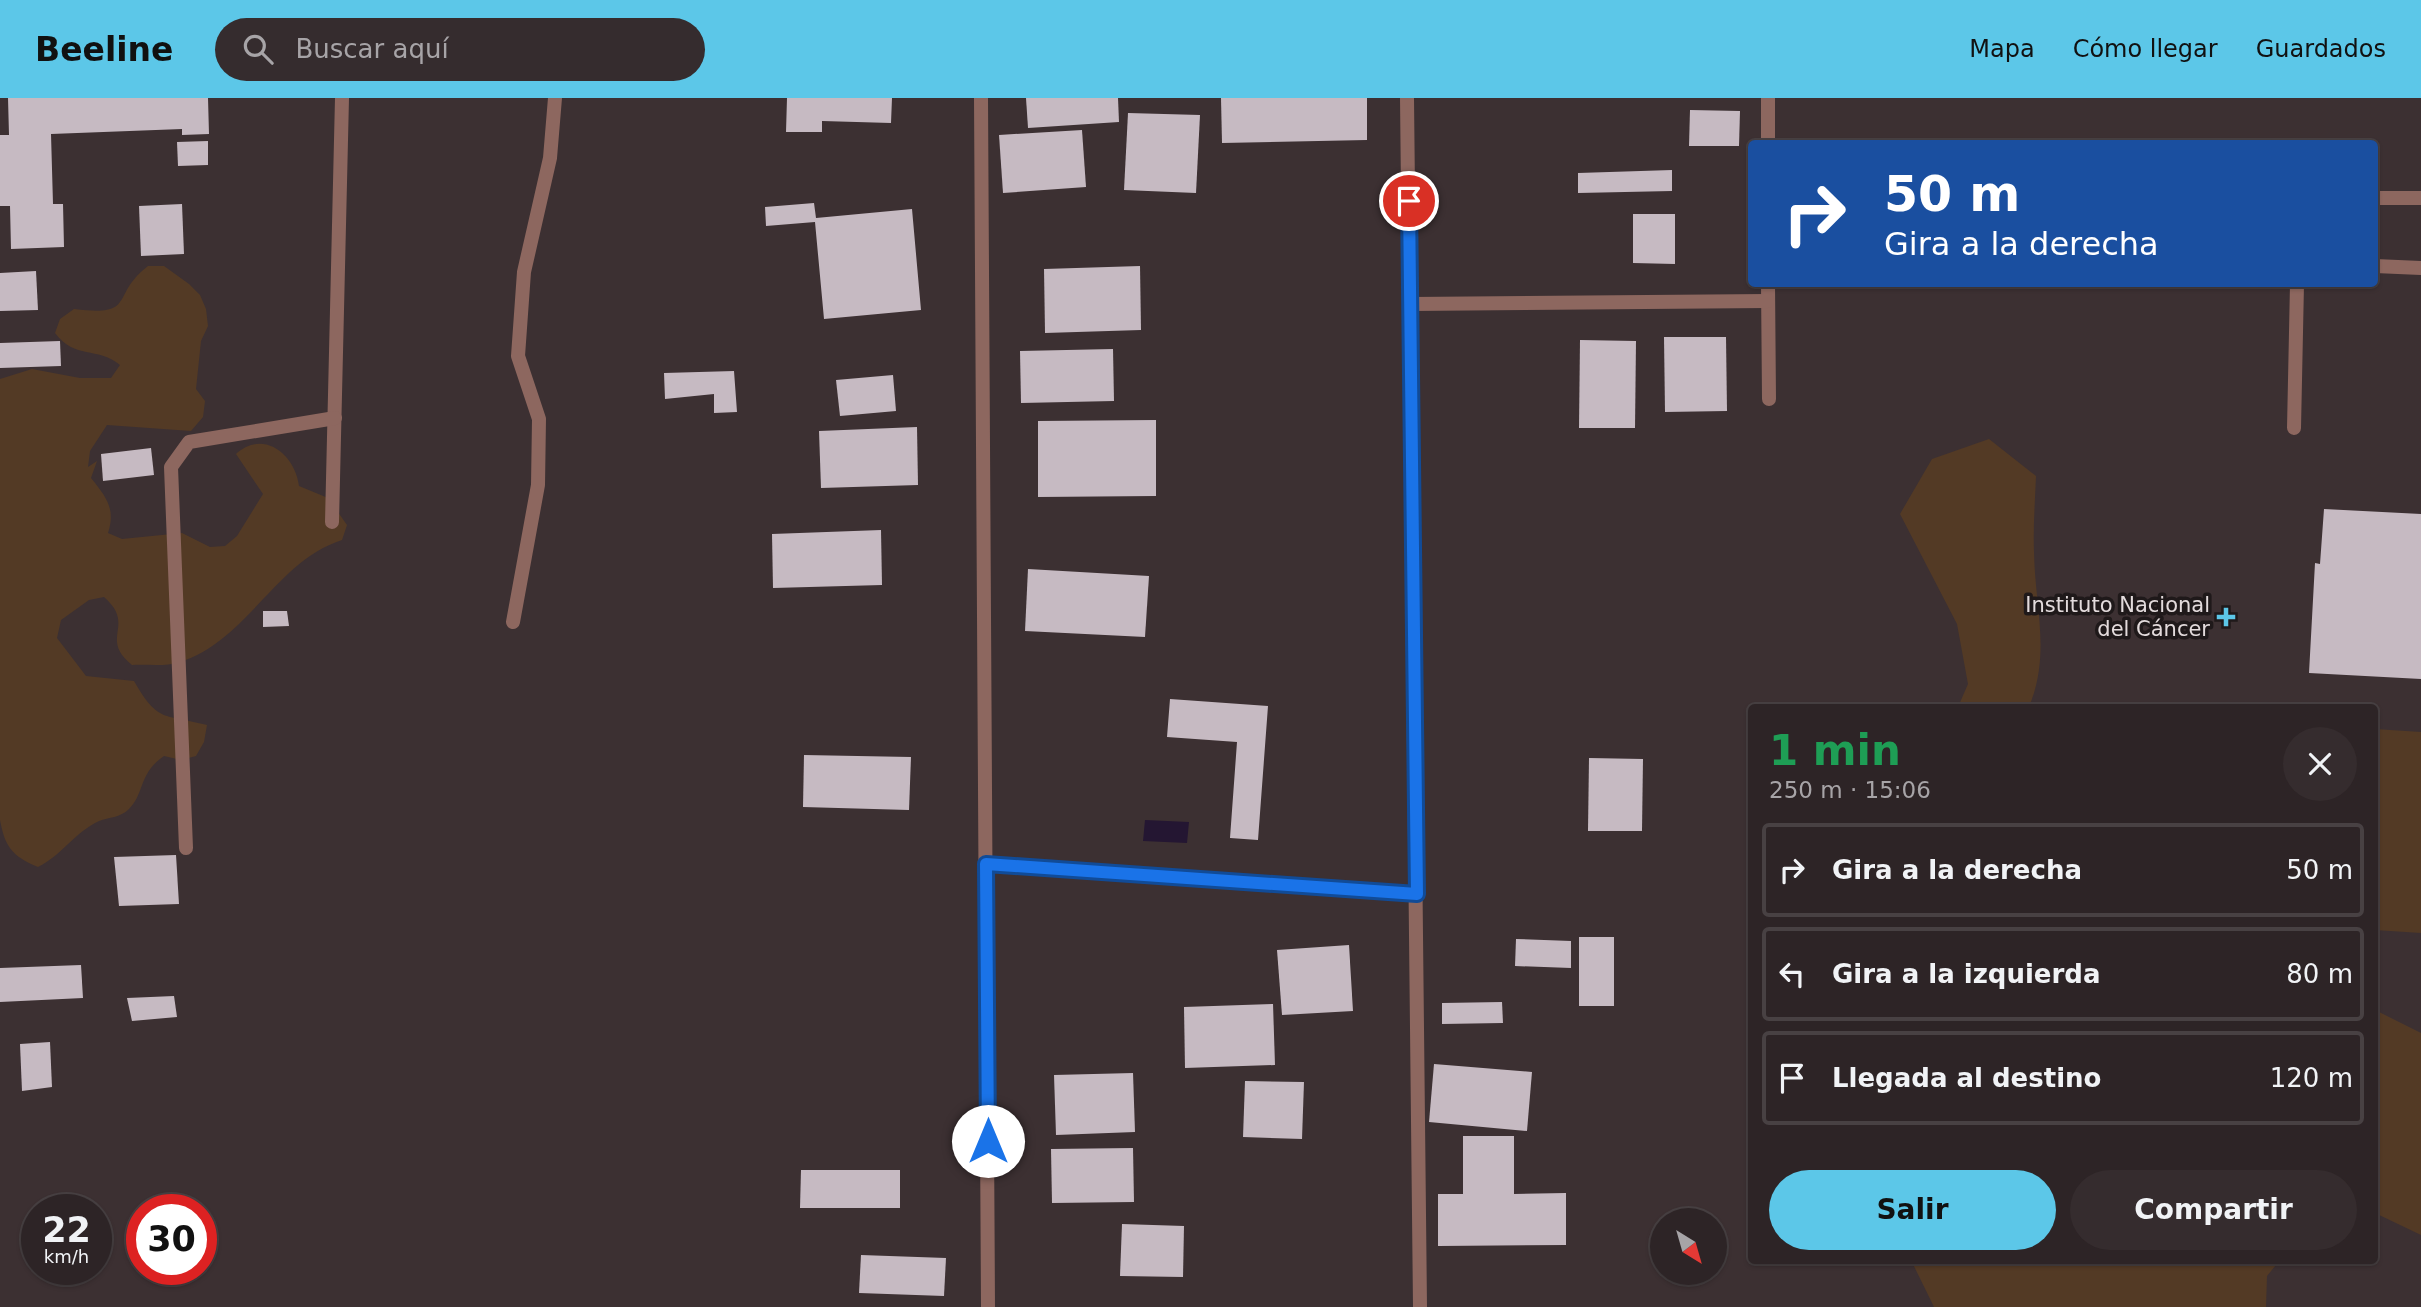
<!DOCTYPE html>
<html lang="es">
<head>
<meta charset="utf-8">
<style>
	body { margin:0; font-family:"DejaVu Sans",sans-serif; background:#352c2e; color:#f1f3f6; height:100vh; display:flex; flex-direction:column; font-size:26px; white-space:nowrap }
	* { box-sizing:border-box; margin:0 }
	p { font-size:23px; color:#a7a4a7 }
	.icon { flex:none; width:38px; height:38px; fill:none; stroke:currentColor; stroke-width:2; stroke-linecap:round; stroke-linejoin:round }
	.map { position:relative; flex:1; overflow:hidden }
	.details { position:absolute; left:1748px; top:606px; width:630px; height:560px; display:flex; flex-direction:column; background:#2d2426; border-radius:7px; box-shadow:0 2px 5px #0004,0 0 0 2px #484143 }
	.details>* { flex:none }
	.guide { position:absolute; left:1748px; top:42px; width:630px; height:147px; border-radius:7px; box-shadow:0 2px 5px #0004,0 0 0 2px #484143; background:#1a4fa0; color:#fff; overflow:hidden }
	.needle { width:46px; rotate:143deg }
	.buttons { position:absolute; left:1650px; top:1110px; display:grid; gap:14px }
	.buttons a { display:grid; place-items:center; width:77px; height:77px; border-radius:50%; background:#2d2426; box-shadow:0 2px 5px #0004,0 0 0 2px #484143; font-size:35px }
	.speed { position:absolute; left:21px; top:1096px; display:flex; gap:14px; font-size:35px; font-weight:700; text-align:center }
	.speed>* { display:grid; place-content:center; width:91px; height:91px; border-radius:50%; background:#2d2426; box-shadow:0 2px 5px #0004,0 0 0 2px #484143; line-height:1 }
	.speed small { font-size:18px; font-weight:400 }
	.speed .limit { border:10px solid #d22; background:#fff; color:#111 }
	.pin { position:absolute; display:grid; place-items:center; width:60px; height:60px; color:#fff; margin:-30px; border:4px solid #fff; border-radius:50%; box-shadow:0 2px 7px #0007 }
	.me { position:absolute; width:77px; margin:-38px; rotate:0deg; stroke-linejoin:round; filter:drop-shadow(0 0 5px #0008) }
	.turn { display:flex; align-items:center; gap:24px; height:147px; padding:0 21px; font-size:32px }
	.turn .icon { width:91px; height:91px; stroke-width:2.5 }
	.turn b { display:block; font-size:49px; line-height:60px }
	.round { display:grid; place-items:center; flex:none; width:74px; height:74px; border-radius:37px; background:#352c2e }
	.summary { display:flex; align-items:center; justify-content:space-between; height:119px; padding:0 21px }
	h1 { font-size:42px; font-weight:700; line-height:52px; color:#1e9e55 }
	.button { display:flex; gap:14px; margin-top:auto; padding:14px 21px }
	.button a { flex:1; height:80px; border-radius:42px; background:#5cc7e8; color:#111; font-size:28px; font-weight:700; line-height:80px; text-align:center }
	.button a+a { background:#352c2e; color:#f1f3f6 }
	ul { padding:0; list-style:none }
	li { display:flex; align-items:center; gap:21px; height:94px; margin:0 14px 10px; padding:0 7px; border:4px solid #484143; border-radius:7px }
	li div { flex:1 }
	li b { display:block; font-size:26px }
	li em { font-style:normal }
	header { display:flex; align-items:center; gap:42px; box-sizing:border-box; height:98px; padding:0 35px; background:#5cc7e8; color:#111 }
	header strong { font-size:33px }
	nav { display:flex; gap:38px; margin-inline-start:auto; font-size:24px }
	.search { width:490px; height:63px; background:#352c2e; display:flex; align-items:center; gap:18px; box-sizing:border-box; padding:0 24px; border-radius:38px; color:#a7a4a7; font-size:26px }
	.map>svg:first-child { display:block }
</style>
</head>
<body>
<header>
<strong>Beeline</strong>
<div class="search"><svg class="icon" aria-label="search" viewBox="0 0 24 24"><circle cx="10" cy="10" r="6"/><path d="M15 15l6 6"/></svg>Buscar aquí</div>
<nav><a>Mapa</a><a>Cómo llegar</a><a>Guardados</a></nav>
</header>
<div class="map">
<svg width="2421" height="1209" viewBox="0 0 2421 1209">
	<rect width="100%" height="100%" fill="#3c3032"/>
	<g fill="#533a25">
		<path d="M148,168h16l25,18 11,11 6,14 2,17 -7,15 -5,48 9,12 -2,16 -12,14 -84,-6 -17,26 -2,16 9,-6 -6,17c15,19 25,30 17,55l14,6 60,-6 28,14 15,-1 12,-10 26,-42 -27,-40c27,-25 59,0 63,32l29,12 19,27 -5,15c-66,21 -94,100 -162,122 -15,5 -32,2 -48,3 -34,-28 5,-39 -28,-68l-15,3 -28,20 -4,18 29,38 48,5c24,42 30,33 73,44l-3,17 -8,14 -15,4 -17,-4c-26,18 -19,37 -35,53 -9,9 -20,8 -30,12 -24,11 -38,35 -61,46 -26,-11 -33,-20 -38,-47v-441l32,-10 48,9h31l9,-13c-23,-19 -45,-5 -65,-32l5,-14 14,-10c64,8 35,-13 74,-43z"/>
		<path d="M1989,341l47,37c-1,26 -3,51 -2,76 1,56 17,101 -5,155h-71l10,-23 -11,-60 -57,-110 32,-55z"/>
		<path d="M2375,631l46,3v201l-46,-3z"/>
		<path d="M2375,912l46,23v202l-46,-22z"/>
		<path d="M1911,1162h369l-13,16 -1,31h-332z"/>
	</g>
	<path fill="#241632" d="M1145,722l44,2 -2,21 -44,-2z"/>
	<g fill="#c6bac2">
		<path d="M8,0h200l1,36 -27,1v-6l-131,5 2,70h10l1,43 -53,2 -1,-43h-10v-71h9z"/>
		<path d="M787,0h105l-1,25 -69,-2v11h-36z"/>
		<path d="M1026,0h92l1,24 -91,6z"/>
		<path d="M1221,0h146v42l-145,3z"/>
		<path d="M1690,12l50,1 -1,35h-50z"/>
		<path d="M1128,15l72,2 -4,78 -72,-3z"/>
		<path d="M1082,32l4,57 -83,6 -4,-58z"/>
		<path d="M208,43v24l-30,1 -1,-24z"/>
		<path d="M1672,72v21l-94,2v-20z"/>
		<path d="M814,105l2,15 96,-9 9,101 -97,9 -9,-97 -49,4 -1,-19z"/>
		<path d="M182,106l2,50 -43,2 -2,-50z"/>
		<path d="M1633,116h42v50l-42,-1z"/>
		<path d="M1140,168l1,64 -96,3 -1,-64z"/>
		<path d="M36,173l2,39 -38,1v-38z"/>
		<path d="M1664,239h62l1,74 -62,1z"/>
		<path d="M1580,242l56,1 -1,87h-56z"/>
		<path d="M60,243l1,25 -61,2v-25z"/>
		<path d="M1113,251l1,52 -93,2 -1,-52z"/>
		<path d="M734,273l3,41 -23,1v-19l-49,5 -1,-26z"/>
		<path d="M893,277l3,36 -56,5 -4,-36z"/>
		<path d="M1156,322v76l-118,1v-76z"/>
		<path d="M917,329l1,58 -97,3 -2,-57z"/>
		<path d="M151,350l3,27 -51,6 -2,-27z"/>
		<path d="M2324,411l97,5v165l-112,-6 6,-110 5,1z"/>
		<path d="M881,432l1,55 -109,3 -1,-54z"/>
		<path d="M1028,471l121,7 -4,61 -120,-6z"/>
		<path d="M263,513h24l2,15 -26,1z"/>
		<path d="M1170,601l98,7 -10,134 -28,-2 7,-96 -70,-5z"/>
		<path d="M804,657l107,2 -2,53 -106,-3z"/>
		<path d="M1589,660l54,1 -1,72h-54z"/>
		<path d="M176,757l3,49 -60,2 -5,-49z"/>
		<rect x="1579" y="839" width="35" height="69"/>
		<path d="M1516,841l55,2v27l-56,-2z"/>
		<path d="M1349,847l4,66 -71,4 -5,-65z"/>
		<path d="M81,867l2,33 -83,4v-34z"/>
		<path d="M174,898l3,21 -45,4 -5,-23z"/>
		<path d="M1502,904l1,21 -61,1v-21z"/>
		<path d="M1273,906l2,61 -90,3 -1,-61z"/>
		<path d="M50,944l2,45 -30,4 -2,-47z"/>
		<path d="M1434,966l98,8 -5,59 -98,-9z"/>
		<path d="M1133,975l2,59 -79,3 -2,-60z"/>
		<path d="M1245,983l59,1 -2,57 -59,-2z"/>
		<path d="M1463,1038h51v58l52,-1v52l-128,1v-52h25z"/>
		<path d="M1133,1050l1,54 -82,1 -1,-54z"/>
		<path d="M801,1072h99v38h-100z"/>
		<path d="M1122,1126l62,2 -1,51 -63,-1z"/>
		<path d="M861,1157l85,3 -2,38 -85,-3z"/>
	</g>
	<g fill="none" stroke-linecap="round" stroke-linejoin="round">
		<g stroke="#8d675f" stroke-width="14">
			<path d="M2375,100h46"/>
			<path d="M2375,168l46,2"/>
			<path d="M2294,330l3,-144"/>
			<path d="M332,424l10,-424"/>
			<path d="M513,524l25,-137 1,-66 -21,-63 6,-84 26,-114 5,-60"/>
			<path d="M186,750l-15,-381 18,-25 146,-24"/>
		</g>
		<g stroke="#8d675f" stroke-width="14">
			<path d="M981,0l7,1209"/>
			<path d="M1407,0l13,1209"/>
			<path d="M1768,0v46"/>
			<path d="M1768,186l1,115"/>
			<path d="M1411,206l357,-3"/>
			<path d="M986,766l431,30"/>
		</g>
	</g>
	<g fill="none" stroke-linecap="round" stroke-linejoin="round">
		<defs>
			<path id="route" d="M988,1043l-2,-277 431,30 -8,-693"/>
		</defs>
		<use href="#route" stroke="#114b97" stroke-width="18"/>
		<use href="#route" stroke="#1a73e8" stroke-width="12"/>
	</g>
	<path fill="#5cc7e8" stroke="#1f191a" stroke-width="2.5" d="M2222.5 508.5h7v7h7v7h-7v7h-7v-7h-7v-7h7z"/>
	<g text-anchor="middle" stroke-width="7" stroke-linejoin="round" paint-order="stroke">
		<g font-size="21" fill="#e3dbdc" stroke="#1f191a" text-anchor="end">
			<text x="2210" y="514">Instituto Nacional<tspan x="2210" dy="24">del Cáncer</tspan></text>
		</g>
	</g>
</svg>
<div class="buttons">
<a><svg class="needle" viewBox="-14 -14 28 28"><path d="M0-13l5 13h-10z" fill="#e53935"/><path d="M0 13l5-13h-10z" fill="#a7a4a7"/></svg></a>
</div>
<div class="speed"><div>22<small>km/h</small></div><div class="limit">30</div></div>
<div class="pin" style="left:1409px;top:103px;background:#d93025"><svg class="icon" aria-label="arrive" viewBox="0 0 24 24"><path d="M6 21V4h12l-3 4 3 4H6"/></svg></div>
<svg class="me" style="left:988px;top:1043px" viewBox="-20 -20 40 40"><circle r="19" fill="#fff"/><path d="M0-13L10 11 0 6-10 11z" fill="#1a73e8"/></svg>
<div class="guide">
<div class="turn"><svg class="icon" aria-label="right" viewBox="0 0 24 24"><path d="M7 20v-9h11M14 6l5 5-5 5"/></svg><div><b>50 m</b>Gira a la derecha</div></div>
</div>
<section class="details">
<div class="summary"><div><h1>1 min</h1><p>250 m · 15:06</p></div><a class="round"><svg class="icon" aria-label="close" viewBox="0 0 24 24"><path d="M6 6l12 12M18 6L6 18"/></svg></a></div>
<ul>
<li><svg class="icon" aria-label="right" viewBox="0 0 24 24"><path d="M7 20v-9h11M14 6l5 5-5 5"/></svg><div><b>Gira a la derecha</b></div><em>50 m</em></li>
<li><svg class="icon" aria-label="left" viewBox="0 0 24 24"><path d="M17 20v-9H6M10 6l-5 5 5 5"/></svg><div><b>Gira a la izquierda</b></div><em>80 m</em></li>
<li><svg class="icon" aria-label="arrive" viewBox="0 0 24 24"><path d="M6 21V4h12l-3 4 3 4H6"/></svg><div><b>Llegada al destino</b></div><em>120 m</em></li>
</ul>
<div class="button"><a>Salir</a><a>Compartir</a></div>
</section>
</div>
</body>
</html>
